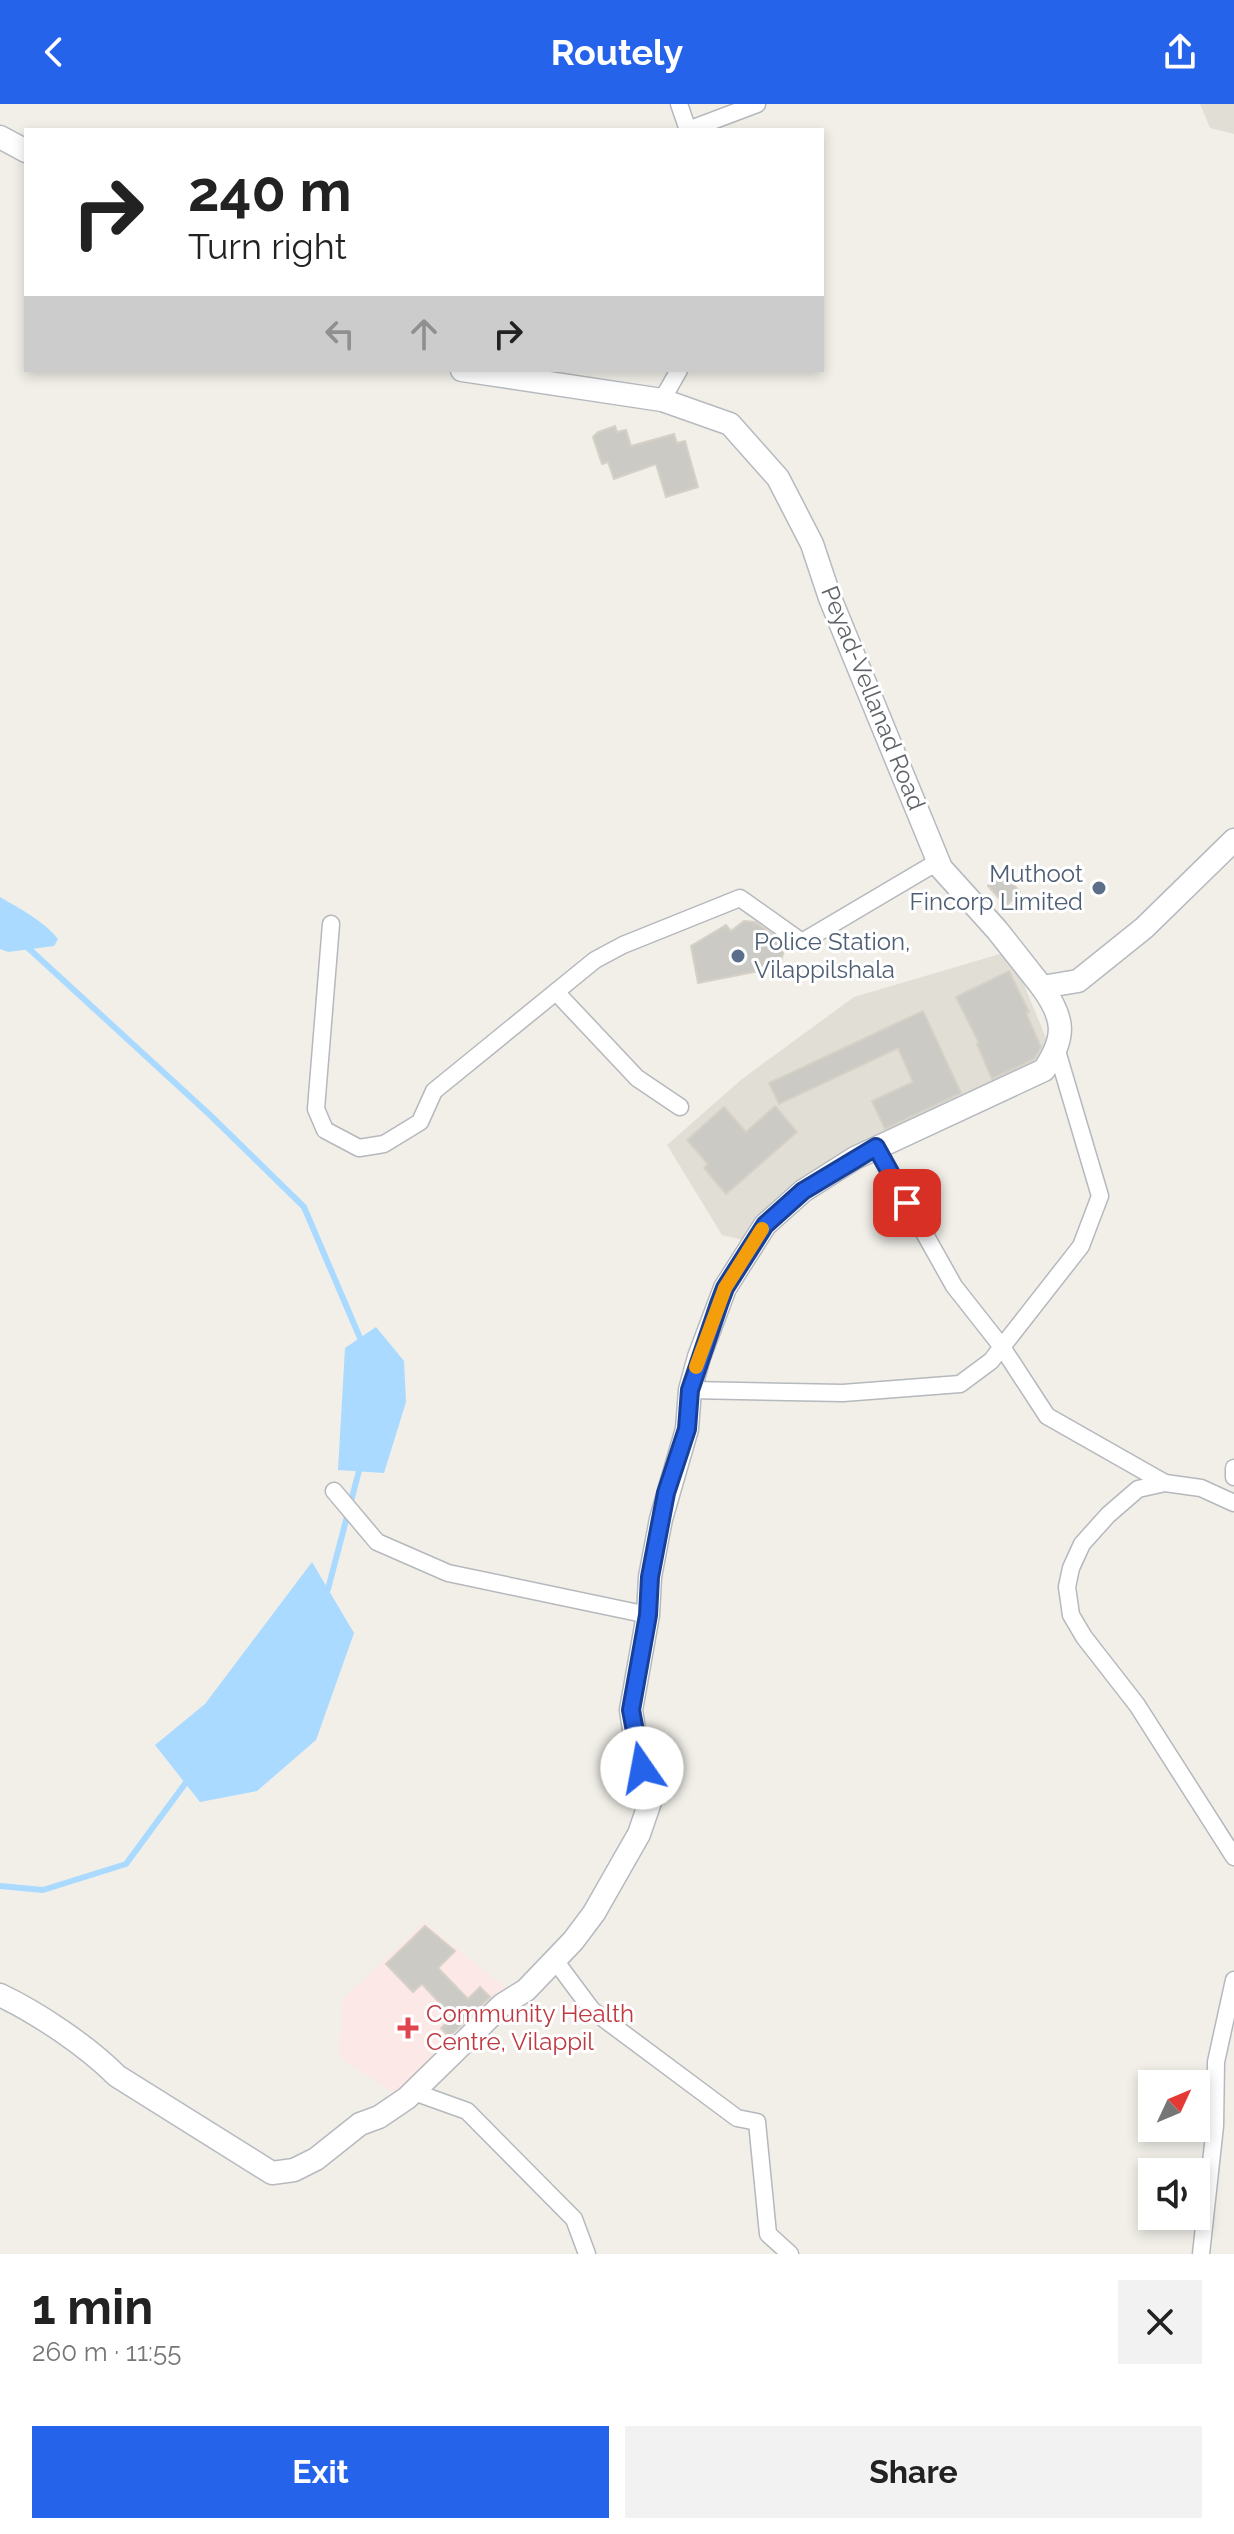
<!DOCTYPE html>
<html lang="en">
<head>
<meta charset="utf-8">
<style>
	body { margin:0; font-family:Raleway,sans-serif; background:#f2f2f2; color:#222; height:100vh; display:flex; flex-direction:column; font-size:30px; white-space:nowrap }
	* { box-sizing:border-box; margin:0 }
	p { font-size:26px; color:#767676 }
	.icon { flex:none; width:44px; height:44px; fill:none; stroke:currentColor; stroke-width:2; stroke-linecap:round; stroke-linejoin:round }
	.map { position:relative; height:2150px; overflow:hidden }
	.sheet { display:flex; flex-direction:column; background:#fff; flex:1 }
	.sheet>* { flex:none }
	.banner { position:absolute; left:24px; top:24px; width:800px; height:244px; border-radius:0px; box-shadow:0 4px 12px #0003; background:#fff; color:#222; overflow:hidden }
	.needle { width:52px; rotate:46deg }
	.tools { position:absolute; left:1138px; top:1966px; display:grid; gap:16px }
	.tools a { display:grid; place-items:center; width:72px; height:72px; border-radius:0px; background:#fff; box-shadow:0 4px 12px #0003; font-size:40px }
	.pin { position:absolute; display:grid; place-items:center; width:68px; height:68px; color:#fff; margin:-34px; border-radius:16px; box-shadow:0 4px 12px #0006 }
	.me { position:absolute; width:88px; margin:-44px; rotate:348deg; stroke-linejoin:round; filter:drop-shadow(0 0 6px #0008) }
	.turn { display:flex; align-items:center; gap:28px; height:168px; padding:0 32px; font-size:36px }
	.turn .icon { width:104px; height:104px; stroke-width:2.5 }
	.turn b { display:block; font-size:56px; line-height:68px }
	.lanes { display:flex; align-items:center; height:76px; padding:0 32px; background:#0003; justify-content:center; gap:40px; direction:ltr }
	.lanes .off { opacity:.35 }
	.round { display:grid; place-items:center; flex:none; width:84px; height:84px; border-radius:0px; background:#f2f2f2 }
	.summary { display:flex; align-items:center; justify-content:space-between; height:136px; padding:0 32px }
	h1 { font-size:48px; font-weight:700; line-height:60px }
	.action { display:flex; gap:16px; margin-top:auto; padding:16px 32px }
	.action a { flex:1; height:92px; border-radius:0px; background:#2563eb; color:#fff; font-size:32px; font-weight:700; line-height:92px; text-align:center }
	.action a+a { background:#f2f2f2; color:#222 }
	header { display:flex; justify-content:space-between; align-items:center; height:104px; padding:0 32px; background:#2563eb; color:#fff; font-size:36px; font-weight:700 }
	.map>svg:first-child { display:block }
</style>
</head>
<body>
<header><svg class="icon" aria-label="back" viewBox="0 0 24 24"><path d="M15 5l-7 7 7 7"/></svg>Routely<svg class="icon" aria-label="share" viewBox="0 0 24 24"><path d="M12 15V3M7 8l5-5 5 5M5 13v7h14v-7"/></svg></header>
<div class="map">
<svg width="1234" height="2150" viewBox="0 0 1234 2150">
	<rect width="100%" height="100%" fill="#f1efe8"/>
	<g fill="#e1ded6">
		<path d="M1200,0h34v30l-24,-6z"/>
		<path d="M1010,847l41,99 -9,14 -163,75 -136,101 -21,-5 -55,-90 75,-66 112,-82z"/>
	</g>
	<path fill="#fce8e6" d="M424,1818l88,71 -111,105 -62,-41 4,-58z"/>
	<g fill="#aadaff">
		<path d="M0,793c20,12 44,24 58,42l-4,7 -46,6 -8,-3z"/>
		<path d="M376,1223l28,34 2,41 -22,71 -46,-3 7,-122z"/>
		<path d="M312,1458l42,71 -38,107 -59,51 -57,11 -45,-57 50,-41z"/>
	</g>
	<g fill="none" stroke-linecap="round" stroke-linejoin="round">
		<g stroke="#aadaff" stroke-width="6">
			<path d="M26,842l184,169 94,92 56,131v6"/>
			<path d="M325,1490l3,-5 32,-122"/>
			<path d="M0,1782l43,4 83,-26 64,-87"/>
		</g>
	</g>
	<g fill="#cccac5" stroke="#d6d1c6" stroke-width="2">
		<path d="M615,322l2,6 9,-2 5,16 43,-12 3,9 8,-2 13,46 -32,10 -10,-33 -42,15 -6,-17 -6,2 -9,-27 5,-5z"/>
		<path d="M1002,768l18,20 -14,14 -18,-20z"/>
		<path d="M744,817l11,1 31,22 -7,23 -81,16 -7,-37 35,-21 5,6z"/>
		<path d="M1009,867l20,41 -3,1 15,34 -7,12 -42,20 -15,-35 2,-1 -23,-46z"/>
		<path d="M923,907l38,82 -76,36 -13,-28 41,-19 -15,-34 -119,56 -10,-21z"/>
		<path d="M775,1002l22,26 -71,62 -22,-26 4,-4 -21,-24 37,-33 22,25z"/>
		<path d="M425,1822l30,25 -17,17 30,31 12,-12 10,10 -41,40 -8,-9 12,-11 -31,-33 -9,8 -27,-28z"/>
	</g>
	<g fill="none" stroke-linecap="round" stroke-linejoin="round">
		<defs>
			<g id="street">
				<path d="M679,0l9,26"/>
				<path d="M688,26l69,-26"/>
				<path d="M662,296l17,-30"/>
				<path d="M331,820l-15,185 9,21 34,18 25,-4 36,-22 14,-31 161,-131 28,-15 117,-47 62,44 137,-81"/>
				<path d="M556,888l81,86 43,29"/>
				<path d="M876,1043l78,139 48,61 45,69 118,67"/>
				<path d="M690,1286l153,3 117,-9 31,-23 90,-115 19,-50 -43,-145"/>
				<path d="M1234,1364v9"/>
				<path d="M334,1387l43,51 71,31 200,42"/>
				<path d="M1234,1399l-33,-15 -36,-5 -27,6 -30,26 -26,29 -11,24 -4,19 4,28 13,22 53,68 97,152"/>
				<path d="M554,1855l38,51 145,108 20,4 11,112 22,20"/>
				<path d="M414,1988l53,19 107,108 13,35"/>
				<path d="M1201,2150l14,-128 1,-64 18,-82"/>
			</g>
			<g id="secondary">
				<path d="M0,33l26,14"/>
				<path d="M462,266l200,30 68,24 48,54 34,66 18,54 111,270 56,62 45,57 36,-6 66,-53 90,-88"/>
				<path d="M0,1891c38,18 87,51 117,81l155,97 22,-3 22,-11 44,-35 19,-7 28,-19 95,-93 24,-15 47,-49 21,-28 45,-79 12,-35 -16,-63 -4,-26 17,-95 2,-38 11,-58 26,-90 3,-39 9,-33 26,-69 40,-63 38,-34 52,-33 189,-88c22,-33 21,-51 -2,-83"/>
			</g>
		</defs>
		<use href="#street" stroke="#b5b8bc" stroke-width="19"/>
		<use href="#secondary" stroke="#b6babf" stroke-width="25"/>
		<use href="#street" stroke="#fff" stroke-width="16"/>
		<use href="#secondary" stroke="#fff" stroke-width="22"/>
	</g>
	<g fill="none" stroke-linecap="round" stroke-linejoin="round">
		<defs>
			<path id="route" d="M642,1664l-11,-58 17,-95 2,-38 16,-84 21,-64 3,-39 29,-86 6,-16 40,-63 38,-34 73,-44 31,56"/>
		</defs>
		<use href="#route" stroke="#184099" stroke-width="20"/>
		<use href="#route" stroke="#2563eb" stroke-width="14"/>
		<path stroke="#f59e0b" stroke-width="14" d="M696,1263l29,-79 37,-59"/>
	</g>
	<g fill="#5c6f8a" stroke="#fff" stroke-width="3">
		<circle cx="1099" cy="784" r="8"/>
		<circle cx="738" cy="852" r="8"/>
	</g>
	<path fill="#e0444e" stroke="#fff" stroke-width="3" d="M404 1912h8v8h8v8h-8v8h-8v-8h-8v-8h8z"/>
	<g text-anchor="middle" stroke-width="6" stroke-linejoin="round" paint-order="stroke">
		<g font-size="24" fill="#5f6368" stroke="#fff">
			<text transform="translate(873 594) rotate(68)" y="8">Peyad-Vellanad Road</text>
		</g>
		<g font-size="24" fill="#4e5e75" stroke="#fff" text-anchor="end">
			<text x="1083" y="778">Muthoot<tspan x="1083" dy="28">Fincorp Limited</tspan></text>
			<text x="754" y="846" text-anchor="start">Police Station,<tspan x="754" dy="28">Vilappilshala</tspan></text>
		</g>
		<g font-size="24" fill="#be3a42" stroke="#fff" text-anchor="start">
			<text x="426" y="1918">Community Health<tspan x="426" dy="28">Centre, Vilappil</tspan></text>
		</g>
	</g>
</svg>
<div class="tools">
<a><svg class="needle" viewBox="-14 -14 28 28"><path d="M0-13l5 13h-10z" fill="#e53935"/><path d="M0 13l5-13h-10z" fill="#767676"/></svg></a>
<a><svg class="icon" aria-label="sound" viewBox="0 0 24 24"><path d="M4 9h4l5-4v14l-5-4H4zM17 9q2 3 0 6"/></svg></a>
</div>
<div class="pin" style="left:907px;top:1099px;background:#d93025"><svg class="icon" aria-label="arrive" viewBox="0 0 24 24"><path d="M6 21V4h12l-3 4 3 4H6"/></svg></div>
<svg class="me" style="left:642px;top:1664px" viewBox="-20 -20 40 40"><circle r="19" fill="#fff"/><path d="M0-13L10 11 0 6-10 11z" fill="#2563eb"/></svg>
<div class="banner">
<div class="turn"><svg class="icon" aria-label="right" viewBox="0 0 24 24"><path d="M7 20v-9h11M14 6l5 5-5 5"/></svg><div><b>240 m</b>Turn right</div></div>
<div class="lanes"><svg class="icon off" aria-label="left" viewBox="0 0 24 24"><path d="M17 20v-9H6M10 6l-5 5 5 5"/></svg><svg class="icon off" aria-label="ahead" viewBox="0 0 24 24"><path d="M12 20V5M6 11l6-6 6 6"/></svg><svg class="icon" aria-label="right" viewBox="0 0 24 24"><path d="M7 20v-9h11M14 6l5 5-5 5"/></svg></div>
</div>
</div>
<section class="sheet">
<div class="summary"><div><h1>1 min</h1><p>260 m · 11:55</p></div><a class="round"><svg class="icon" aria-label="close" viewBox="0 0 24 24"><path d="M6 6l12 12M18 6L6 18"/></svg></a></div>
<div class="action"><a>Exit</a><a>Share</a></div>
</section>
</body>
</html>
